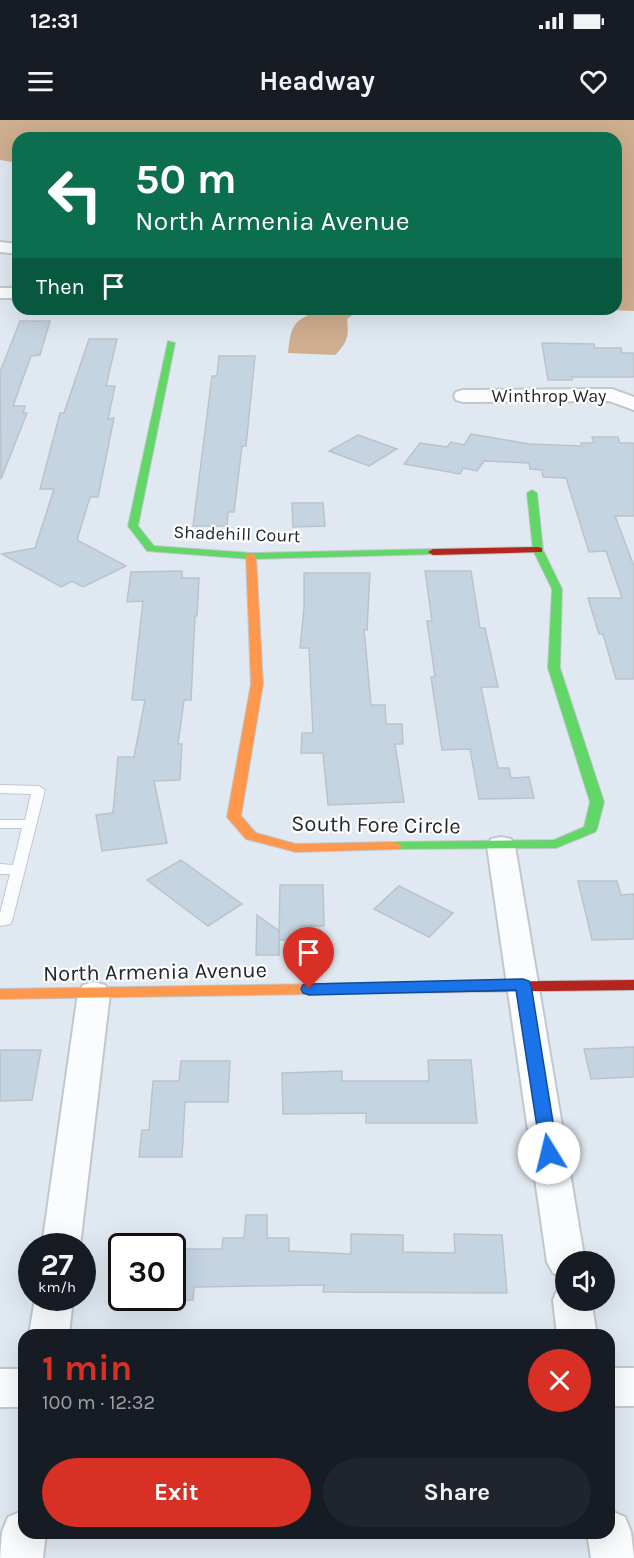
<!DOCTYPE html>
<html lang="en">
<head>
<meta charset="utf-8">
<style>
	body { margin:0; font-family:Karla,sans-serif; background:#20242c; color:#f1f3f6; height:100vh; display:flex; flex-direction:column; font-size:22px; white-space:nowrap }
	* { box-sizing:border-box; margin:0 }
	p { font-size:20px; color:#9ea1a6 }
	.icon { flex:none; width:33px; height:33px; fill:none; stroke:currentColor; stroke-width:2; stroke-linecap:round; stroke-linejoin:round }
	.map { position:relative; flex:1; overflow:hidden }
	.sheet { position:absolute; left:18px; top:1209px; width:597px; height:210px; display:flex; flex-direction:column; background:#171b24; border-radius:18px; box-shadow:0 6px 24px #0002 }
	.sheet>* { flex:none }
	.banner { position:absolute; left:12px; top:12px; width:610px; height:183px; border-radius:18px; box-shadow:0 6px 24px #0002; background:#0b6e4f; color:#fff; overflow:hidden }
	.tools { position:absolute; left:555px; top:1131px; display:grid; gap:12px }
	.tools a { display:grid; place-items:center; width:60px; height:60px; border-radius:50%; background:#171b24; box-shadow:0 6px 24px #0002; font-size:30px }
	.speed { position:absolute; left:18px; top:1113px; display:flex; gap:12px; font-size:30px; font-weight:700; text-align:center }
	.speed>* { display:grid; place-content:center; width:78px; height:78px; border-radius:50%; background:#171b24; box-shadow:0 6px 24px #0002; line-height:1 }
	.speed small { font-size:15px; font-weight:400 }
	.speed .limit { border:3px solid #111; border-radius:9px; background:#fff; color:#111 }
	.pin { position:absolute; display:grid; place-items:center; width:51px; height:51px; color:#fff; margin:-62px -26px; border-radius:50% 50% 50% 0; rotate:-45deg; box-shadow:0 0 6px #0007 }
	.pin .icon { rotate:45deg }
	.me { position:absolute; width:66px; margin:-33px; rotate:351deg; stroke-linejoin:round; filter:drop-shadow(0 0 4px #0008) }
	.turn { display:flex; align-items:center; gap:21px; height:126px; padding:0 24px; font-size:27px }
	.turn .icon { width:78px; height:78px; stroke-width:2.5 }
	.turn b { display:block; font-size:42px; line-height:51px }
	.then { display:flex; align-items:center; height:57px; padding:0 24px; background:#0003; gap:12px; font-size:22px }
	.round { display:grid; place-items:center; flex:none; width:63px; height:63px; border-radius:32px; background:#20242c }
	.head { display:flex; align-items:center; justify-content:space-between; height:102px; padding:0 24px }
	h1 { font-size:36px; font-weight:700; line-height:45px; color:#d93025 }
	.cta { display:flex; gap:12px; margin-top:auto; padding:12px 24px }
	.cta a { flex:1; height:69px; border-radius:36px; background:#d93025; color:#fff; font-size:24px; font-weight:700; line-height:69px; text-align:center }
	.cta a+a { background:#20242c; color:#f1f3f6 }
	.status { display:flex; justify-content:space-between; align-items:center; height:42px; padding:0 30px; background:#171b24; direction:ltr }
	.status svg { height:16px; fill:currentColor }
	header { display:flex; justify-content:space-between; align-items:center; height:78px; padding:0 24px; background:#171b24; font-size:27px; font-weight:700 }
	.map>svg:first-child { display:block }
</style>
</head>
<body>
<div class="status"><b>12:31</b><svg viewBox="0 0 49 12"><path d="M0 12V9h3v3zM5 12V6h3v6zM10 12V3h3v9zM15 12V0h3v12zM26 1h20v11H26zM47 4h2v5h-2z"/></svg></div>
<header><svg class="icon" aria-label="menu" viewBox="0 0 24 24"><path d="M4 6h16M4 12h16M4 18h16"/></svg>Headway<svg class="icon" aria-label="heart" viewBox="0 0 24 24"><path d="M12 20l-8-8c-3-5 5-10 8-4 3-6 11-1 8 4z"/></svg></header>
<div class="map">
<svg width="634" height="1438" viewBox="0 0 634 1438">
	<rect width="100%" height="100%" fill="#e0e9f2"/>
	<g fill="#cfae8f">
		<path d="M0,0h634v191l-49,-2h31v-171h-598v25l-18,-3z"/>
		<path d="M319,190l36,3 -8,6c2,17 1,23 -12,36l-47,-2c3,-28 5,-32 31,-43z"/>
	</g>
	<g fill="#c5d4e1" stroke="#bcc2c9" stroke-width="1.5">
		<path d="M20,201h30l-10,34 -9,1 -18,50h12l-2,7h4l-26,66 -1,-107z"/>
		<path d="M89,219h28l-11,47h9l-7,33 6,-1 -16,79h-8l-13,43 49,26 -43,21 -11,-6 -11,6 -59,-33 33,-6 19,-59h-14l20,-76h4z"/>
		<path d="M542,223l52,1 1,4h26l1,5h12v24h-62v3h-24z"/>
		<path d="M219,236h36l-9,90h-4l-8,66h-6l-1,14h-34l19,-150h5z"/>
		<path d="M471,314l58,10 53,2 -1,-3h13l-2,-6h26l2,6h14v73h-19l19,50v113h-18l-13,-45h-4l-11,-36h34l-16,-47 -17,1 -23,-74 -23,-1 -1,-7 -12,-1 -1,-6 -45,-2 -7,10 -14,-3 -3,6 -56,-10 16,-21 27,4 4,-5 13,3z"/>
		<path d="M358,315l39,14 -28,17 -40,-15z"/>
		<path d="M292,383h31l2,23 -32,1z"/>
		<path d="M182,451v7h17l-2,38h-2l-4,84h-7l-6,44h4l-2,36 -26,1 13,62 -65,8 -6,-36 17,-2 5,-56h16l11,-57h-13l11,-99 -16,1 4,-30z"/>
		<path d="M425,451h46l9,57h5l13,59h-17l17,81h11l2,10 18,-1 5,21 -55,1 -9,-50 -28,1 -11,-73h4l-8,-56h5z"/>
		<path d="M304,453h66l-3,57 -3,-1 7,76h14l1,19h16l1,20h-8l9,58 -76,3 -5,-52h-22l1,-20h11l-4,-85h-9l4,-40z"/>
		<path d="M181,740l61,44 -34,22 -61,-46z"/>
		<path d="M578,761h39l4,14 13,-1v45l-42,1z"/>
		<path d="M280,765h43l1,41h-23l1,14h-23z"/>
		<path d="M399,766l54,27 -24,24 -55,-28z"/>
		<path d="M257,795l22,16v24h-23z"/>
		<path d="M634,927v30l-43,2 -7,-30z"/>
		<path d="M0,930h41l-9,50 -32,1z"/>
		<path d="M428,940h43l6,63h-111v-10l-83,1 -1,-41 60,-2v10h87z"/>
		<path d="M181,941h49l-2,41h-43l-3,55h-43l3,-27h7l4,-49h26z"/>
		<path d="M246,1095h21v23h22v13l62,3v-20l52,1v17l52,1 -1,-19 48,1 5,58 -184,-1 1,-7 -130,2 -1,13 -21,1v-52h50l1,-11h21z"/>
	</g>
	<g fill="none" stroke-linecap="round" stroke-linejoin="round">
		<defs>
			<path id="lane" d="M0,665l39,1 6,4 -33,131 -2,3 -10,2v-13l10,-39h-10v-10l13,1 9,-37h-22v-8h25l6,-26 -31,-1z"/>
			<g id="street">
				<path d="M0,122l18,2v10l-18,-2z"/>
				<rect x="0" y="168" width="18" height="10"/>
				<path d="M612,269l22,8v13l-25,-9 -146,1 -7,-2 -2,-4 2,-4 7,-2z"/>
				<path d="M501,717l10,2 4,7 70,416h-19v16l-13,-5 -6,-11 -60,-416 4,-7z"/>
				<path d="M94,862l11,3 5,8 -30,253h-38l36,-253 5,-8z"/>
				<path d="M566,1165v15h25l6,35h-40l-4,-35 5,-12z"/>
				<path d="M35,1178h38l-4,37h-40z"/>
				<rect x="609" y="1248" width="25" height="38"/>
				<rect x="0" y="1249" width="24" height="38"/>
				<path d="M24,1390v23h22l-3,25h-43l2,-26 6,-15z"/>
				<path d="M609,1390l16,7 6,15 3,26h-43l-4,-25h22z"/>
			</g>
			<g id="fast">
				<path d="M168,221l7,2 -37,183 16,20 97,7 182,-4 4,1v4l-186,5 -104,-8 -19,-25z"/>
				<path d="M532,370l5,3 6,57 19,39 -2,79 44,134 -7,27 -2,3 -39,16 -166,1 -2,-3 7,-4 159,-2 30,-13 6,-25 -42,-134 4,-79 -19,-39 -6,-57z"/>
			</g>
			<g id="slow">
				<path d="M251,433l5,3 7,128 -22,132 15,17 40,11 99,-2 7,4 -2,3 -104,3 -50,-13 -19,-22 24,-133 -5,-128z"/>
				<path d="M319,864l5,1 3,4 -3,4 -5,1 -319,5v-10z"/>
			</g>
			<g id="jam">
				<path d="M538,427l4,1v4l-109,3 -5,-3 5,-3z"/>
				<path d="M634,860v10l-315,4 -5,-1 -3,-4 3,-4 5,-1z"/>
			</g>
		</defs>
		<use href="#lane" stroke="#c0c7ce" stroke-width="2"/>
		<use href="#street" stroke="#c0c7ce" stroke-width="4"/>
		<use href="#fast" stroke="#c0c7ce" stroke-width="2"/>
		<use href="#slow" stroke="#c0c7ce" stroke-width="2"/>
		<use href="#jam" stroke="#c0c7ce" stroke-width="2"/>
		<use href="#lane" fill="#fafcfd" fill-rule="evenodd"/>
		<use href="#street" fill="#fafcfd" fill-rule="evenodd"/>
		<use href="#fast" fill="#63d668" fill-rule="evenodd"/>
		<use href="#slow" fill="#ff974d" fill-rule="evenodd"/>
		<use href="#jam" fill="#b3261e" fill-rule="evenodd"/>
	</g>
	<path fill="#1a73e8" stroke="#114b97" stroke-width="1.5" d="M523,859l6,2 2,4 27,168 -3,5 -6,2 -6,-2 -2,-5 -25,-163 -207,5 -6,-2 -2,-4 2,-4 6,-1z"/>
	<g text-anchor="middle" stroke-width="4.5" stroke-linejoin="round" paint-order="stroke">
		<g font-size="18" fill="#22282e" stroke="#fff">
			<text x="549" y="282">Winthrop Way</text>
			<text transform="translate(237 414) rotate(2)" y="6">Shadehill Court</text>
		</g>
		<g font-size="22" fill="#22282e" stroke="#fff">
			<text transform="translate(376 704) rotate(1)" y="8">South Fore Circle</text>
			<text transform="translate(155 851) rotate(-1)" y="8">North Armenia Avenue</text>
		</g>
	</g>
</svg>
<div class="tools">
<a><svg class="icon" aria-label="sound" viewBox="0 0 24 24"><path d="M4 9h4l5-4v14l-5-4H4zM17 9q2 3 0 6"/></svg></a>
</div>
<div class="speed"><div>27<small>km/h</small></div><div class="limit">30</div></div>
<div class="pin" style="left:309px;top:869px;background:#d93025"><svg class="icon" aria-label="arrive" viewBox="0 0 24 24"><path d="M6 21V4h12l-3 4 3 4H6"/></svg></div>
<svg class="me" style="left:549px;top:1033px" viewBox="-20 -20 40 40"><circle r="19" fill="#fff"/><path d="M0-13L10 11 0 6-10 11z" fill="#1a73e8"/></svg>
<div class="banner">
<div class="turn"><svg class="icon" aria-label="left" viewBox="0 0 24 24"><path d="M17 20v-9H6M10 6l-5 5 5 5"/></svg><div><b>50 m</b>North Armenia Avenue</div></div>
<div class="then">Then<svg class="icon" aria-label="arrive" viewBox="0 0 24 24"><path d="M6 21V4h12l-3 4 3 4H6"/></svg></div>
</div>
<section class="sheet">
<div class="head"><div><h1>1 min</h1><p>100 m · 12:32</p></div><a class="round" style="background:#d93025;color:#fff"><svg class="icon" aria-label="close" viewBox="0 0 24 24"><path d="M6 6l12 12M18 6L6 18"/></svg></a></div>
<div class="cta"><a>Exit</a><a>Share</a></div>
</section>
</div>
</body>
</html>
